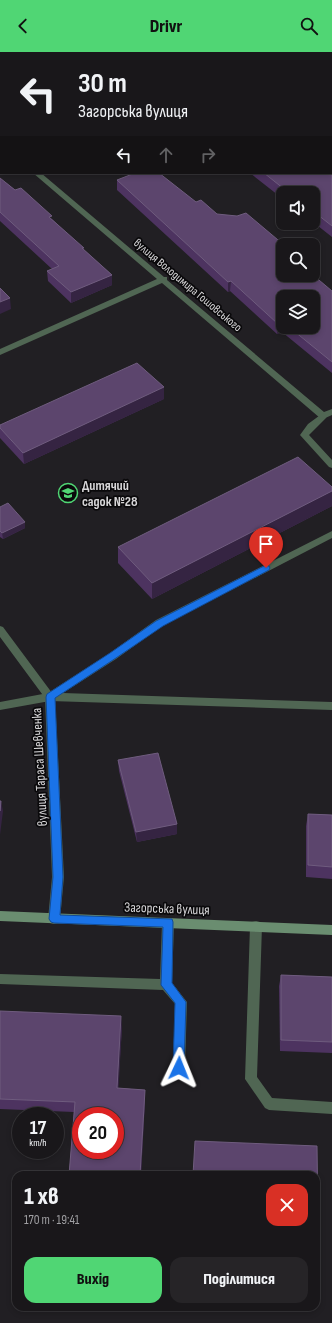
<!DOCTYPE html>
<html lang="uk">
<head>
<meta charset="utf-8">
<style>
	body { margin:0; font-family:"Sofia Sans Condensed",sans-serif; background:#262427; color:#f1f3f6; height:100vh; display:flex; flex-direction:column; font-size:15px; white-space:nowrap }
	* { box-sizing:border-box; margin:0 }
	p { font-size:13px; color:#9f9fa2 }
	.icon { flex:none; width:22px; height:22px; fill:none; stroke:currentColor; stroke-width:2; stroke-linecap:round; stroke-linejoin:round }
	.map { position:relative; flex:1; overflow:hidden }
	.side { position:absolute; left:12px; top:1119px; width:308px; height:140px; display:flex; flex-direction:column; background:#19171a; border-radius:12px; box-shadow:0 2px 6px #0003,0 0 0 1px #373639 }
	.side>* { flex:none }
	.guide { position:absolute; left:0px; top:0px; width:332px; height:122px; box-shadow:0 2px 6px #0003,0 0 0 1px #373639; background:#19171a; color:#f1f3f6; overflow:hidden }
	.fabs { position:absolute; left:276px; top:134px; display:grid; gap:8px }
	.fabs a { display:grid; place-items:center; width:44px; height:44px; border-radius:8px; background:#19171a; box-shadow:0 2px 6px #0003,0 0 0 1px #373639; font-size:20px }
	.speed { position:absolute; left:12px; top:1055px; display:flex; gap:8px; font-size:20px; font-weight:700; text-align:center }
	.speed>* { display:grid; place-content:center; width:52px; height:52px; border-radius:50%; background:#19171a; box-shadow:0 2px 6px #0003,0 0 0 1px #373639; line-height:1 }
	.speed small { font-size:10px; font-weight:400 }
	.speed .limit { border:6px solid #d22; background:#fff; color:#111 }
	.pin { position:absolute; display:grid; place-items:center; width:34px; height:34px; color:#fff; margin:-41px -17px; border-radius:50% 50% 50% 0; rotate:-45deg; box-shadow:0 0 4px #0007 }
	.pin .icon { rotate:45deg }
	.me { position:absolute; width:44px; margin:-22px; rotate:2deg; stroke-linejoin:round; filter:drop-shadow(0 0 3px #0008) }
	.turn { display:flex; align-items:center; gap:14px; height:84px; padding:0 12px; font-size:18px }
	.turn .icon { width:52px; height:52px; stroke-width:2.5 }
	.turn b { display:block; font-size:28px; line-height:34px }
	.lanes { display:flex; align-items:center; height:38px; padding:0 12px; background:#0003; justify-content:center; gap:20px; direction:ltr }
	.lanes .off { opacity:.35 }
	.round { display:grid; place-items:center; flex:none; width:42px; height:42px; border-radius:12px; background:#262427 }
	.summary { display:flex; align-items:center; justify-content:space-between; height:68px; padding:0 12px }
	h1 { font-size:24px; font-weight:800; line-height:30px }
	.button { display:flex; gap:8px; margin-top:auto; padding:8px 12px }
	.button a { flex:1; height:46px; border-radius:12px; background:#50d674; color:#111; font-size:16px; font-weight:800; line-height:46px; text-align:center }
	.button a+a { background:#262427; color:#f1f3f6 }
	header { display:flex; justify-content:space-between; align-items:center; height:52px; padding:0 12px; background:#50d674; color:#111; font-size:18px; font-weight:800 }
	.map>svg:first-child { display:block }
</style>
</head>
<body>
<header><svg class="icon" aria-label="back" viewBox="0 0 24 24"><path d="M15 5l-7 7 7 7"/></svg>Drivr<svg class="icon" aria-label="search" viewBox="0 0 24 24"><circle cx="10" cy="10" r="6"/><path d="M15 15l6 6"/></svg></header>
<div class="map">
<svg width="332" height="1271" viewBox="0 0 332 1271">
	<rect width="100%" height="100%" fill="#211f23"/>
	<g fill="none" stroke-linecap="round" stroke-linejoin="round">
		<g fill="#506653" fill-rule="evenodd">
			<path d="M323,361l3,1 1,2 -1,2 -17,17 23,25v8l-3,-1 -29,-32 8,-11z"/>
			<path d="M332,479v7l-170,88 -46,33 -53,34 269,9v8l-282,-9 -50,9v-8l48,-9 62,-40 46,-33z"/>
			<path d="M168,866l4,1 2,4 -2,60 15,19 -2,66 -2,4 -4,2 -4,-2 -2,-4 2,-64 -12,-14 -163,-6v-10l160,5 2,-56 2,-4z"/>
			<path d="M256,869l4,1 2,4 -5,151 15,21 60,4v12l-63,-4 -4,-2 -20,-29 5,-153 2,-4z"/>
		</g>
		<g fill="#506653" fill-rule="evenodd">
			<rect x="167" y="0" width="7" height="1"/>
			<path d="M190,0h8l-8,1z"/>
			<rect x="0" y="70" width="1" height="4"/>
			<rect x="0" y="88" width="1" height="4"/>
			<path d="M33,121h8l123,104h3v3l157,132 8,-3v6l-9,4 -3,-1 -158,-135 -162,72v-6l157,-70z"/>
			<path d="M0,574l3,1 52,70 9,180 -4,42 -2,4 -4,1 -4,-1 -2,-4 4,-42 -7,-179 -45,-61z"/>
		</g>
		<g fill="#6a8d70" fill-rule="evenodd">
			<rect x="306" y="0" width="9" height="1"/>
			<rect x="331" y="4" width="1" height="4"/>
			<path d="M0,859l332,14v10l-332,-14z"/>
		</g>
	</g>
	<g fill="#4d3360" fill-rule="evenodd">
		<path d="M102,0h24l-3,1h-20z"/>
		<path d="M332,23v162l-19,-15v-29h-30v6l-33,-26h81z"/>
		<path d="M0,126l53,42 31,30 28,25v10l-41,18 -23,-22 -1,-10 5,-2 -52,-48z"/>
		<path d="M117,128l166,95 49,16v82l-50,-41 -5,2 -47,-43 -2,1 -111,-102zM283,245l30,30h-30z"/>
		<path d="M164,347l-140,65 -24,-26v-13z"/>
		<path d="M332,435v19l-180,93 -34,-36v-16z"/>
		<path d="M0,455l25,21 -22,11 -3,-2z"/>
		<path d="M118,708l59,64v10l-40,8 -18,-71z"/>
		<path d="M308,762l24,1v64l-26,-2v-51z"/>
		<path d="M281,923l51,2v76l-52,-2 -1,-65z"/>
		<path d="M0,959l122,16 -4,61 27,2v10l-4,75h-72l5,-63 -74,-3z"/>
		<path d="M316,1123l2,44 -2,9z"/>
	</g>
	<g fill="#352442">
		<path d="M109,0h17l-3,1h-14z"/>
		<path d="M1,37v9l-1,1v-9z"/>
		<path d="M332,103v9l-1,1v-9z"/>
		<path d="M112,223v10l-41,18v-11z"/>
		<path d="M231,229l-1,10 -2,1v-10z"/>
		<path d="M10,246l1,11 -11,5v-12z"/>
		<path d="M282,270v10l-5,2 1,-10z"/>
		<path d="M164,335v12l-140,65 -1,-11z"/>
		<path d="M332,439v15l-180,93v-16z"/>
		<path d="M25,470v6l-22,11 -1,-6z"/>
		<path d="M1,749l2,10 -3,24v-24z"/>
		<path d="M177,772v10l-40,8 -1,-10z"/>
		<path d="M121,964l1,11 -4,71 -1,-10z"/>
		<path d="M145,1038v10l-4,75h-1z"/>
	</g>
	<g fill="#5c456d" stroke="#6f5c7e" fill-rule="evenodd">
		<path d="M240,0h39l2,1h-43z"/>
		<path d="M0,6l1,1v30l-1,1z"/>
		<path d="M332,23v80l-1,1v-79z"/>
		<path d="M331,110h1v64l-19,-15v-18h-24l-25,-20h67z"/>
		<path d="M135,121h24l37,29 5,-2 16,14 20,2 9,-3 38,32h-1v30h30l19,16v71l-43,-35h24v-30h-30v25h-1l-4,2 -47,-43 -3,1 -111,-102z"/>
		<path d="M0,126l15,12 6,-2 31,28 -3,1 35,31h-2l30,27 -41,17 -24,-21 12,-5 -59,-54z"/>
		<path d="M0,236l10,10 -10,4z"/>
		<path d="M137,311l27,24 -141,66 -23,-25v-3z"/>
		<path d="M298,405l34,30v4l-180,92 -34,-36z"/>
		<path d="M8,451l17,19 -23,11 -2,-2v-24z"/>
		<path d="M158,701l19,71 -41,8 -18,-72z"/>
		<path d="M0,749h1l-1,10z"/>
		<path d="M308,762l24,1v52l-24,-2z"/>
		<path d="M281,923l51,2v65l-51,-2z"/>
		<path d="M0,959l121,5 -4,72 28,2 -5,85h-71l6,-73 -75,-3zM81,1064h34v34h-34z"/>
		<path d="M195,1089l122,5 1,73h-2v-44h-123z"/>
	</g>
	<path fill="#1a73e8" stroke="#114b97" d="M266,513l3,1 1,2 -1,2 -106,56 -47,32 -61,40 8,179 -3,38 112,4 1,3 -1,61 14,19 -2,66 -1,4 -4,1 -4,-1 -2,-4 2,-65 -14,-18 2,-58 -109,-4 -3,-1 -2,-3 4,-42 -7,-180 1,-3 63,-41 46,-32z"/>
	<defs>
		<symbol id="school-ring" viewBox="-11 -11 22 22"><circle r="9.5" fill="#0a090b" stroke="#50d674" stroke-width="1.5"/><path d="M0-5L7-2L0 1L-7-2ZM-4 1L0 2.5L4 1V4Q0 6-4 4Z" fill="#50d674"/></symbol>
	</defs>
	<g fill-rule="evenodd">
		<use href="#school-ring" x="57" y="430" width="22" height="22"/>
	</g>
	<g text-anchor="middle" stroke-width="3.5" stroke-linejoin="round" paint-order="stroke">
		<g font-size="12" fill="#d7d6d8" stroke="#0a090b">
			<text transform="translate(188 233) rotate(40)" y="4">вулиця Володимира Гошовського</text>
		</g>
		<g font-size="14" font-weight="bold" fill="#d7d6d8" stroke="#0a090b" text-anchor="start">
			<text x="82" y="438">Дитячий<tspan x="82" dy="16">садок №28</tspan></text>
		</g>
		<g font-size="14" fill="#d7d6d8" stroke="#0a090b">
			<text transform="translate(39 715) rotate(-93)" y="5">вулиця Тараса Шевченка</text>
			<text transform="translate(167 856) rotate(2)" y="5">Загорська вулиця</text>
		</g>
	</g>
</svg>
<div class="fabs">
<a><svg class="icon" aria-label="sound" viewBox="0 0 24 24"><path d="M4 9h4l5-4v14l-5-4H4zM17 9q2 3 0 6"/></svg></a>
<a><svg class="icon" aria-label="search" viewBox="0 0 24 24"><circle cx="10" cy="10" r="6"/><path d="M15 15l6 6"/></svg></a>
<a><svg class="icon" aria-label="layers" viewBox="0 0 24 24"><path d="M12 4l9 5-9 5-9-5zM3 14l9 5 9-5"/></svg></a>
</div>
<div class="speed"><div>17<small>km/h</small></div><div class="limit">20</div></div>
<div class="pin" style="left:266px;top:516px;background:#d93025"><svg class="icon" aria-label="arrive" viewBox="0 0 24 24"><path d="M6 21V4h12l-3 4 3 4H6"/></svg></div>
<svg class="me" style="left:179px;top:1016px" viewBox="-20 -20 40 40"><path d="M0-17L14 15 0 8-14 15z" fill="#1a73e8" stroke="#fff" stroke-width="4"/></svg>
<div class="guide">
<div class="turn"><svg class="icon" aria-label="left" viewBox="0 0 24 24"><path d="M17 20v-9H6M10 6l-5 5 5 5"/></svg><div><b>30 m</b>Загорська вулиця</div></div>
<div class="lanes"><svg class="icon" aria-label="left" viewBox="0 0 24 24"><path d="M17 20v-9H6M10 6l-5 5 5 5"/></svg><svg class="icon off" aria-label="ahead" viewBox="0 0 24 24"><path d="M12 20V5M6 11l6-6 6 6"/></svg><svg class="icon off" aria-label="right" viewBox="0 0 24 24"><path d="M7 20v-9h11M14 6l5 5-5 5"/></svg></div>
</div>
<section class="side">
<div class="summary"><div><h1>1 хв</h1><p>170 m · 19:41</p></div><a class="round" style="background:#d93025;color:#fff"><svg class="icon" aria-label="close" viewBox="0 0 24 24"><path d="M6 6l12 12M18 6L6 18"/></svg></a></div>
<div class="button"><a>Вихід</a><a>Поділитися</a></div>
</section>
</div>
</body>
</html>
